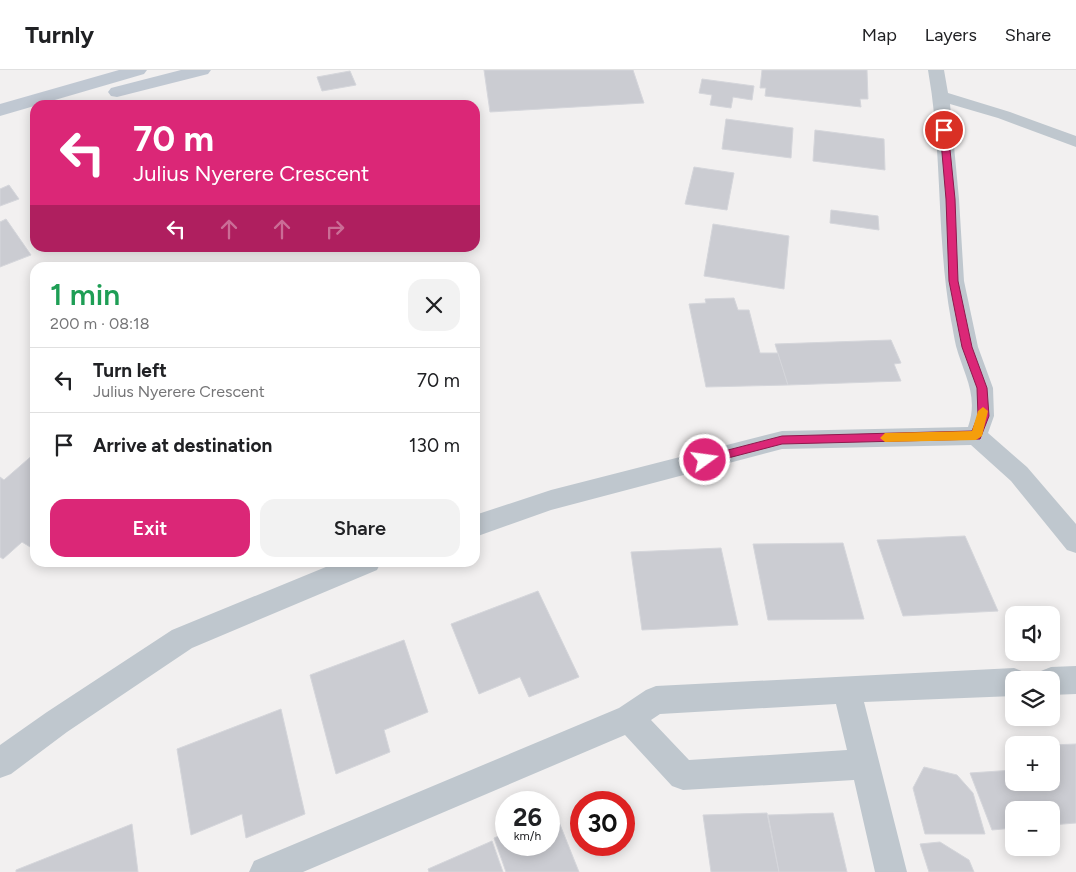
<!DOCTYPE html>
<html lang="en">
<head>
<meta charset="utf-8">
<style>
	body { margin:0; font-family:Figtree,sans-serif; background:#f2f2f2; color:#202124; height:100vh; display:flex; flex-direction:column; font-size:19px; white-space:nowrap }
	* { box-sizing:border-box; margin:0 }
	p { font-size:16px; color:#757577 }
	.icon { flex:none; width:28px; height:28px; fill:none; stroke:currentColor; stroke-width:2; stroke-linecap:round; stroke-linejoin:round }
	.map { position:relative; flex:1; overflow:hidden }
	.drawer { position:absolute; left:30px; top:192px; width:450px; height:305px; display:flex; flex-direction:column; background:#fff; border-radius:15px; box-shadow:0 2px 12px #0003 }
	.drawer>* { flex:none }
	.banner { position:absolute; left:30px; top:30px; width:450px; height:152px; border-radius:15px; box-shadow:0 2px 12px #0003; background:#db2777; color:#fff; overflow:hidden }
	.controls { position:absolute; left:1005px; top:536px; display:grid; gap:10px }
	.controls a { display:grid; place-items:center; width:55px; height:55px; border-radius:10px; background:#fff; box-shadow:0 2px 12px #0003; font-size:25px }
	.speed { position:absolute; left:495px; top:721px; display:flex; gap:10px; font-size:25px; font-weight:700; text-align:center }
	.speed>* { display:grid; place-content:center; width:65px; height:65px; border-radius:50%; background:#fff; box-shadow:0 2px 12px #0003; line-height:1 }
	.speed small { font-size:12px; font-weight:400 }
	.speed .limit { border:8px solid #d22; background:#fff; color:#111 }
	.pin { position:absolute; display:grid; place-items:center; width:42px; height:42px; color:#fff; margin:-21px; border:2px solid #fff; border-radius:50%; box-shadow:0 1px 5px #0007 }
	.me { position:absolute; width:55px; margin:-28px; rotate:76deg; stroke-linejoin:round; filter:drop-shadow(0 0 4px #0008) }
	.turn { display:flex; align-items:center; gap:18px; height:105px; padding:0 20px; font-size:22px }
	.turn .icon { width:65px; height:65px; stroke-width:2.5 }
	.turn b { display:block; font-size:35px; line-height:42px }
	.lanes { display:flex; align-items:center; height:48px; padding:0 20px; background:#0003; justify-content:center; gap:25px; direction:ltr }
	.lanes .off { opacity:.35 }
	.round { display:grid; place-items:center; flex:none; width:52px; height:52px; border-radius:15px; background:#f2f2f2 }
	.summary { display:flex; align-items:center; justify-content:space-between; height:85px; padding:0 20px }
	h1 { font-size:30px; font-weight:600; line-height:38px; color:#1e9e55 }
	.action { display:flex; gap:10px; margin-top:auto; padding:10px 20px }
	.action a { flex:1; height:58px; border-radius:15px; background:#db2777; color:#fff; font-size:20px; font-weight:600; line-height:58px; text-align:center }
	.action a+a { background:#f2f2f2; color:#202124 }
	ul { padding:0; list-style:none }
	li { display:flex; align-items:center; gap:15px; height:65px; padding:0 20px; border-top:1px solid #e0e0e0 }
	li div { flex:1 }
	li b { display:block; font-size:19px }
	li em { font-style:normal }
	header { display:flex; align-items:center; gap:30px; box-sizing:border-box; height:70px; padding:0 25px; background:#fff; border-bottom:1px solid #e0e0e0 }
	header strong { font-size:24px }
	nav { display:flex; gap:28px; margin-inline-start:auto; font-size:18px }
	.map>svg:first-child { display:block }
</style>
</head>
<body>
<header>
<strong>Turnly</strong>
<nav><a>Map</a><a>Layers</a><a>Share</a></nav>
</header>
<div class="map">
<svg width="1076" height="802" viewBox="0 0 1076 802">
	<rect width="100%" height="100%" fill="#f2f0f0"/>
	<g fill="#cbccd2" stroke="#d5d6db">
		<path d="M484,0h149l11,33 -154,9z"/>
		<path d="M762,0h105l1,29h-8l1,8 -96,-11 1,-8h-6z"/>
		<path d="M350,1l6,14 -34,6 -5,-14z"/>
		<path d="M702,9l52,7 -2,14 -19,-3 -2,11 -21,-3 2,-10 -13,-2z"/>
		<path d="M726,49l67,9 -2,30 -69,-9z"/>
		<path d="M815,60l69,9 1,31 -72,-9z"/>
		<path d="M694,97l40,6 -7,37 -42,-6z"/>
		<path d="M9,115l10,14 -19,7v-17z"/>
		<path d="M831,140l47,6 1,14 -49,-7z"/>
		<path d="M6,149l25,36 -31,12v-45z"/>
		<path d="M713,154l76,12 -5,53 -80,-13z"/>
		<path d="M734,228l4,12h11l11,43h18l10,32 -82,2 -17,-83 17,-1 -1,-4z"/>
		<path d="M891,270l10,23 -7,1 7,17 -113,4 -13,-41z"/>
		<path d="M35,383v97l-13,-8 -19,17 -3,-2v-80l4,3z"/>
		<path d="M965,466l33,75 -95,5 -26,-76z"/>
		<path d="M843,473l21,76 -96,1 -15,-76z"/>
		<path d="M721,478l17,77 -96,5 -11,-78z"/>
		<path d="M538,521l41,86 -50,20 -9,-20 -41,17 -28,-70z"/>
		<path d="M404,570l24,72 -44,18 6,22 -54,22 -26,-99z"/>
		<path d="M281,639l24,105 -59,24 -4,-24 -51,21 -14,-86z"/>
		<path d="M1076,674v79l-25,2v-15h-37v18l-22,2 -22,-57 44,-3v12h37v-37z"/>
		<path d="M924,697l33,8 16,18 12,41h-60l-12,-46z"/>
		<path d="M555,742l24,60h-73l-12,-34 12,-5v12h43v-30z"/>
		<path d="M767,743l12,59h-68l-8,-57z"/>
		<path d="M833,743l14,59h-68l-11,-57z"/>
		<path d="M132,754l6,48h-122v-2z"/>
		<path d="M492,771l11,31h-74l-1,-3z"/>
		<path d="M940,772l29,18 5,12h-45l-9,-28z"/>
	</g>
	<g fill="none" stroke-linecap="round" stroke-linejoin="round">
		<g fill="#bfc7ce" fill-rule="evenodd">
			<path d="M928,0h16l4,23 62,19 66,24v11l-78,-29 -48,-14 9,95 5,82 14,66 15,41 1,28 -6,17 39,34 49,57v29l-9,-3 -56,-69 -40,-36 -189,4 -231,61 -76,27v-22l76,-25 231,-59 186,-4c11,-31 -4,-52 -12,-81 -2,-8 -3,-17 -5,-26 -15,-82 -8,-167 -23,-250z"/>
			<path d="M338,492h43l-4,8 -185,78 -125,84 -56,42 -11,4v-33l47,-33 125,-82z"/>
			<path d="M1076,596v28l-25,1v-15h-14l4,-9 10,-4z"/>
			<path d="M1014,598l10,4 3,8h-13v16l-150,6 43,170h-32l-21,-92 -171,10 -11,-4 -47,-51 -322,137h-54l5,-11 365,-153 27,-18 10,-4zM836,634l11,46 -158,10 -38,-40 9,-6z"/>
		</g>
		<g fill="#c0c8d2" fill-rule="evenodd">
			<path d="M119,0h28l-3,4 -144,42v-12z"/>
			<path d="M181,0h30l-3,4 -91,23 -6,-1 -3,-4 3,-4z"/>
		</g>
	</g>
	<path fill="#db2777" stroke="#8e194d" d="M944,58l4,2 7,69 3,82 14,66 15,41 2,28 -9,23 -198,5 -77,20 -4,-1 -2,-3 2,-3 81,-21 190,-5 6,-15 -1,-28 -15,-41 -13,-66 -3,-82 -6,-69z"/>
	<path fill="#f59e0b" d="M983,337l5,4 -6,25 -6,4 -91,2 -5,-4 5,-5 87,-2 6,-20z"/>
</svg>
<div class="controls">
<a><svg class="icon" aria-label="sound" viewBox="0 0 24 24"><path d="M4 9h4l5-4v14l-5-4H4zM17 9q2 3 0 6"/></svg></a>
<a><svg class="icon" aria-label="layers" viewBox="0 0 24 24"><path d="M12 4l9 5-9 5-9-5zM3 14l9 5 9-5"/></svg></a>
<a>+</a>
<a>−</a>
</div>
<div class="speed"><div>26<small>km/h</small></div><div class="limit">30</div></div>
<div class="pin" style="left:944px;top:60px;background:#d93025"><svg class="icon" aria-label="arrive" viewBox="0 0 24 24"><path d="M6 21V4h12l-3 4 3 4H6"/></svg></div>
<svg class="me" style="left:705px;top:390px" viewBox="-20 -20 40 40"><circle r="17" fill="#db2777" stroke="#fff" stroke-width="3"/><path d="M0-11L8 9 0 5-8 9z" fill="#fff"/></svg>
<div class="banner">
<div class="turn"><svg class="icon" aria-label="left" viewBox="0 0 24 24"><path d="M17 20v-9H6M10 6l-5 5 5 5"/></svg><div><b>70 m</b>Julius Nyerere Crescent</div></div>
<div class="lanes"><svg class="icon" aria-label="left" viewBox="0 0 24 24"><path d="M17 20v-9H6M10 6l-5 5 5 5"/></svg><svg class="icon off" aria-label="ahead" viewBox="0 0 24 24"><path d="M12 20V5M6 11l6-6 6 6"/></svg><svg class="icon off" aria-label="ahead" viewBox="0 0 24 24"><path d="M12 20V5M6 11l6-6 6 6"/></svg><svg class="icon off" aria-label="right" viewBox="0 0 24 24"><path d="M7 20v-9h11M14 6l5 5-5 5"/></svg></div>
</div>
<section class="drawer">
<div class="summary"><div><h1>1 min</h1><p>200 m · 08:18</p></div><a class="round"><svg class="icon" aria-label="close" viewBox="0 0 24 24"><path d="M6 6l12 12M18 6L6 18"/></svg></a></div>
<ul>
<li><svg class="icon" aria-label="left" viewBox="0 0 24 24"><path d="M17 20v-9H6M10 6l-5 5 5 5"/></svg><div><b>Turn left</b><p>Julius Nyerere Crescent</p></div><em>70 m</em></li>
<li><svg class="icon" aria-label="arrive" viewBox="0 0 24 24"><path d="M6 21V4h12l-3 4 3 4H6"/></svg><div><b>Arrive at destination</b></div><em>130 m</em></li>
</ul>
<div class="action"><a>Exit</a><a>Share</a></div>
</section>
</div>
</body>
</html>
